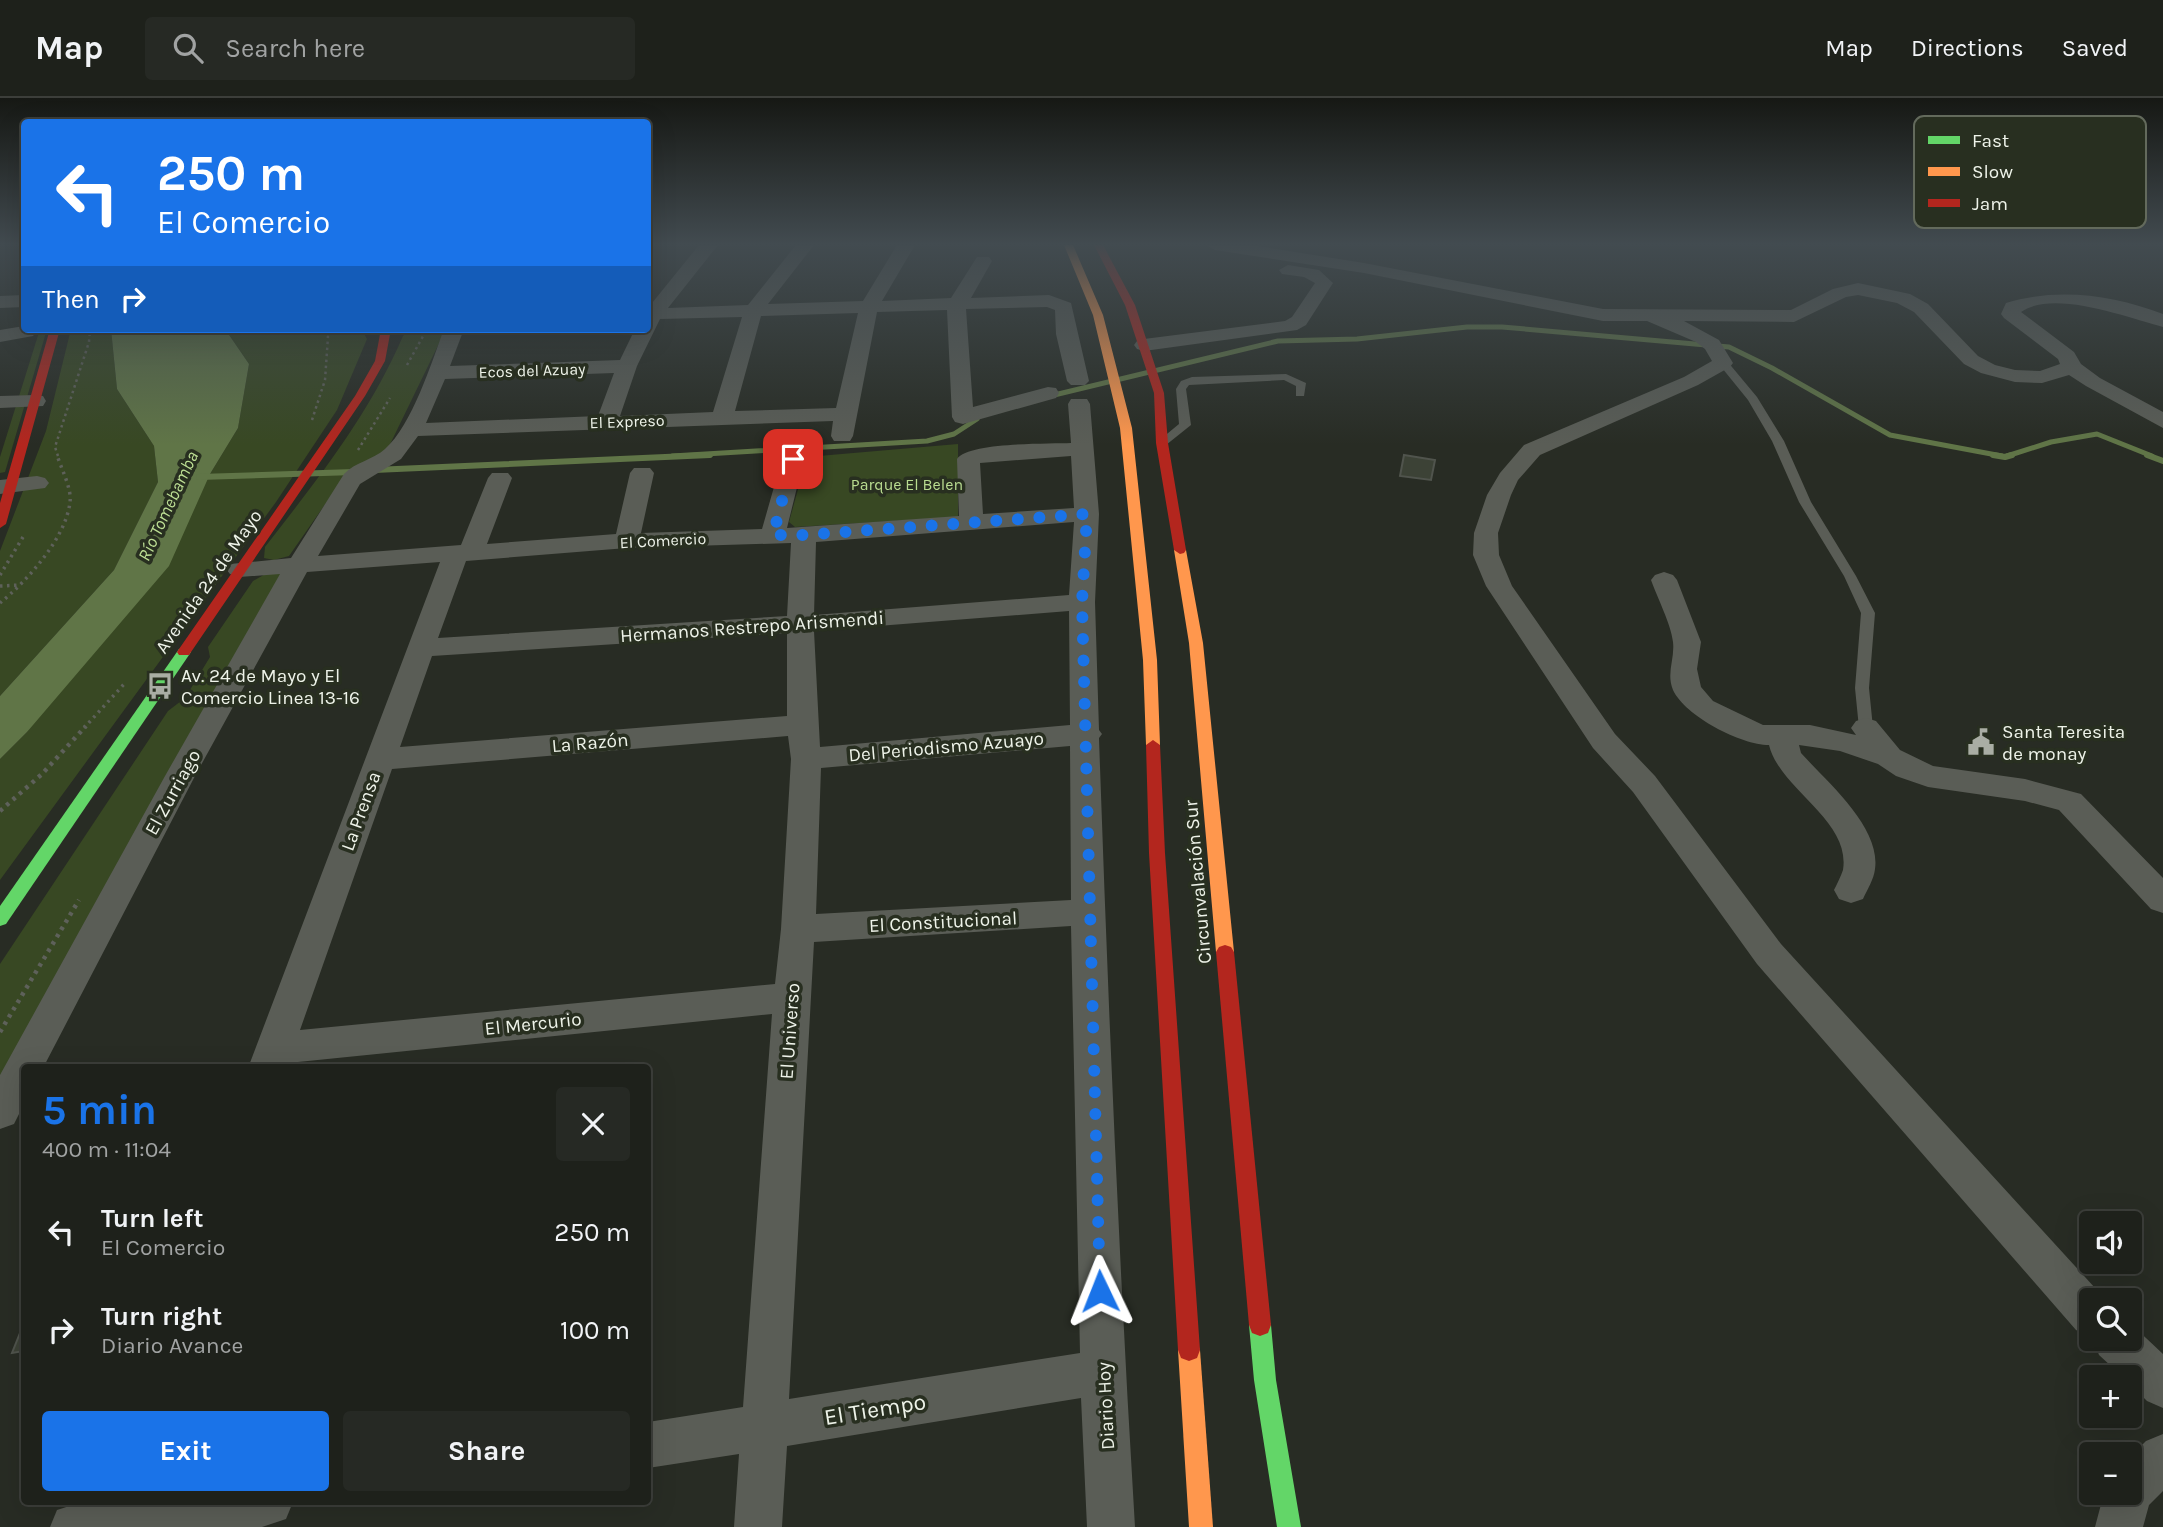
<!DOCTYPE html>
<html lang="en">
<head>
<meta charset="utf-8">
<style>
	body { margin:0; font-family:Karla,sans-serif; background:#262924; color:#f1f3f6; height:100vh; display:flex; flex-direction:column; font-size:26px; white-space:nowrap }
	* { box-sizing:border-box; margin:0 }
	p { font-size:23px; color:#a1a3a3 }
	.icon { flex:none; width:38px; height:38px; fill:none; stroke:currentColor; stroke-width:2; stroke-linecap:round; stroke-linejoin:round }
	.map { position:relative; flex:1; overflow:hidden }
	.details { position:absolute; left:21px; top:966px; width:630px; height:441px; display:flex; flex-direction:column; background:#1e211b; border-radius:7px; box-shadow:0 7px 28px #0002,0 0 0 2px #3c3e3a }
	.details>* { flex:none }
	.hud { position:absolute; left:21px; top:21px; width:630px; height:214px; border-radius:7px; box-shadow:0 7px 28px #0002,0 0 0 2px #3c3e3a; background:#1a73e8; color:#fff; overflow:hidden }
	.buttons { position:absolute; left:2079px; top:1113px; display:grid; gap:14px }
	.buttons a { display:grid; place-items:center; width:63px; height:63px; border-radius:7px; background:#1e211b; box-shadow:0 7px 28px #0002,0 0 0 2px #3c3e3a; font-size:35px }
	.pin { position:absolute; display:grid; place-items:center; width:60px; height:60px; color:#fff; margin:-30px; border-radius:14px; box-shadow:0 4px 10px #0006 }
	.me { position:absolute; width:77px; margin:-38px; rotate:358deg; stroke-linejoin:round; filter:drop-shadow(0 0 5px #0008) }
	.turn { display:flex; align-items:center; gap:24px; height:147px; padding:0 21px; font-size:32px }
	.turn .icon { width:91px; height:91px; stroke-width:2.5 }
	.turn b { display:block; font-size:49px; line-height:60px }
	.then { display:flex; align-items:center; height:66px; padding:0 21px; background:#0003; gap:14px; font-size:26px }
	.round { display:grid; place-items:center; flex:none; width:74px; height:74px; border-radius:7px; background:#262924 }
	.head { display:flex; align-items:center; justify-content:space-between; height:119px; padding:0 21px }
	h1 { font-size:42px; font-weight:700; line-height:52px; color:#1a73e8 }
	.primary-button { display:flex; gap:14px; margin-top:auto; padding:14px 21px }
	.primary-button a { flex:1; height:80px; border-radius:7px; background:#1a73e8; color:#fff; font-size:28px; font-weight:700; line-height:80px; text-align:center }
	.primary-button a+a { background:#262924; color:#f1f3f6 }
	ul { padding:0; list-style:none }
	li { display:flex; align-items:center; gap:21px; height:98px; padding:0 21px }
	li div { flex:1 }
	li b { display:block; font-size:26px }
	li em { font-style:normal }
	header { display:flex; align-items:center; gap:42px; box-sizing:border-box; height:98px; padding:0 35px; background:#1e211b; border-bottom:2px solid #3c3e3a }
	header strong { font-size:33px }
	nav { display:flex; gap:38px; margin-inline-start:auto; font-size:24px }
	.search { width:490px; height:63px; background:#262924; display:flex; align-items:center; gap:18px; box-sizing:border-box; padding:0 24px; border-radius:7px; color:#a1a3a3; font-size:26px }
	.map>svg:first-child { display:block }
</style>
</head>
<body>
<header>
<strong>Map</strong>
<div class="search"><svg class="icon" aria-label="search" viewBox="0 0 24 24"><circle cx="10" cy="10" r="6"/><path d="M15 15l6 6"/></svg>Search here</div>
<nav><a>Map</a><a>Directions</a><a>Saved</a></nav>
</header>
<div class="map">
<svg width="2163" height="1429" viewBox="0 0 2163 1429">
	<rect width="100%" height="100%" fill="#282c24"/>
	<g fill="#384823">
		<path d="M40,231h7l-42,143 -5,1v-16z"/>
		<path d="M71,231h40l6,60 37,57 4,36 -44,88 -114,126v-145l46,-120z"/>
		<path d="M225,231h136l6,10 -30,71 -61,92 -276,378v-121l27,-27 183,-258 28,-46 11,-64z"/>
		<path d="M411,231h35l-67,138 -30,3 -60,86 -15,4 -10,-2 1,-11c52,-67 104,-132 138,-211z"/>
		<path d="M958,346v73l-163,10 -6,-5 18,-65z"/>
		<path d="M283,474l-283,505v-113l168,-253 17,-13 25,-41 -2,-10 45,-66 14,-8z"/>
	</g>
	<path fill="#607547" d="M111,231h114l24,35 -11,64 -28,46 -41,92 -142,166 -27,27v-63l114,-126 44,-88 -4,-36 -37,-57z"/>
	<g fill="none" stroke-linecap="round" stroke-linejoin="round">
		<g stroke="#607547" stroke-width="5">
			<path d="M1050,298l228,-55 79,-2 110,-12h35l227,20 43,21 118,67 112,21"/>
			<path d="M672,358l255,-15 27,-7 23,-15"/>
			<path d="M2007,358l44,-14 46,-8 55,22"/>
		</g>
		<g stroke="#607547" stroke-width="6">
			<path d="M1993,357l12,2 7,-2"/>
			<path d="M2147,357l16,6"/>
			<path d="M374,372l336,-15"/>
			<path d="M199,379l155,-5"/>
		</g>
	</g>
	<g fill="#3c4236" stroke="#50544d" stroke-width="2">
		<path d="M1404,357l31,5 -4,20 -31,-4z"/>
		<path d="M24,1225v28l-12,2z"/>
	</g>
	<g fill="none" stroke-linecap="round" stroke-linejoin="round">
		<g stroke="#5e615a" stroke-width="2.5" stroke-dasharray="2.5 3.5" stroke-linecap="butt">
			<path d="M407,267l20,-36"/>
			<path d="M312,322l13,-40 3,-43 -9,-8"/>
			<path d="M358,352l32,-52"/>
			<path d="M58,358l-3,-9 34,-105 1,-13"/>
		</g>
		<g stroke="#5e615a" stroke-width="3.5" stroke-dasharray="2.5 4.5" stroke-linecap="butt">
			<path d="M0,477l23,-38"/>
			<path d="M0,488l21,-1"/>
			<path d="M0,505c27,-22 66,-65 70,-101 2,-13 -9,-34 -13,-47"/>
			<path d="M84,630l42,-46"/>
		</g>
		<g stroke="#5e615a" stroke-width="4.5" stroke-dasharray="3.5 5" stroke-linecap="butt">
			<path d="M0,713l42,-37 44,-48"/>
			<path d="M0,934l79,-132"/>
		</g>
		<g fill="#5a5d56" fill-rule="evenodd">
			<path d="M1719,263h8l30,36 27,44 27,61 45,74 19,37 -6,75 4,40 -2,4h-10l-2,-4 -4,-40 6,-75 -17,-37 -45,-74 -27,-61 -24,-41 -30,-37z"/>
			<path d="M1286,276l20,9 -2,13h-8v-10l-12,-6 -95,5 -3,4 5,36 -25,20 -10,-2 23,-19 -3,-35 5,-8 11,-4z"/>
		</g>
		<g fill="#5a5d56" fill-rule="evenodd">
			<path d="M699,147h19l-50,63 80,-3 48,-60h18l-46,59 95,-3 34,-56h18l-33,56 69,-3 26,-41h12l3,4 -21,37 78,-3 22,8 18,78 -4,4h-14l-4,-4 -11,-47 -1,-24 -8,-3 -81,2 7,98 75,-20 8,1 3,5 -3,5 -93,26 -8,-2 -3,-5 -5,-107 -70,2 -24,124 -3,5h-16l-3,-5 2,-15 -415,15 -17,23 -41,25 -42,72 143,-11 27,-67 4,-5h16l4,5 -25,66 129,-10 14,-61 4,-5h16l4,5 -13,60 121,-4 20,-70 3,-5h16l3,5 -17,69 172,-12 -2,-57c11,-17 91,-15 114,-16l-3,-39 3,-5h16l3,5 9,110 -4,88 4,128 3,4 -3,4c9,263 20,526 36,789h-48l-6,-129 -294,48 -5,81h-48l5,-73 -91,14v-46l95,-15 29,-393 -484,49 -2,5h-38l192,-506 -133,10 -112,204 -152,292h-19v36l-10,20 -14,5v-54l165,-299 115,-202 -41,3 -9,-3 -4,-5 4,-5 61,-6 53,-84c11,-12 29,-14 41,-25 27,-24 46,-85 59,-120h20l-14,37 170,-6 15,-31h13v-21zM858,215l-22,95 -101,3 26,-95zM742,219l-29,95 -93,4 17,-50 23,-47zM614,275l-16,43 -172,7 19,-44zM1071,358l3,52 -91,6 -3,-51zM1074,424l-5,73 -255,20 2,-73zM791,445l-4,73 -349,22 28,-77 161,-13zM1069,513l1,114 -250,22 -6,-116zM787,535v83l-387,31 32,-91zM788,638l3,23 -10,170 -6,55 -475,46 92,-261zM1070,648l1,154 -255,14 5,-146zM1071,828l9,427 -291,46 25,-457z"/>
			<path d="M1206,147h45l113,18 239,46 188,1 42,-21 25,-6 52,11 18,10 50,52 17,9 20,5 25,1 20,-7 -2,-5 -54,-41 -3,-4 5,-11c52,-16 107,-8 157,11v13c-35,-9 -109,-38 -142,-15l53,40 7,12 19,14 63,34v16l-77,-42 -17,-11 -27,8 -27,-1 -34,-9 -17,-9 -50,-52 -17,-9 -39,-8 -12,2 -52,25 -110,-1 35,19 14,23 -3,4 -32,18 -158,70 -22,25 -7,15 -13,38 1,22 13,31 103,148 40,42 126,168 325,356h-15v37l-15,-7 -319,-366 -124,-172 -40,-44 -107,-162 -13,-31 1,-22 13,-38 13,-22 24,-28 160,-68 28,-16 -7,-12 -9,-7 -49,-21h-44l-239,-48 -149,-23z"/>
			<path d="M1288,167l31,5 14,13 -27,42 -9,5 -153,21 -7,-2 -3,-4 3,-4 7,-2 141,-18 7,-4 23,-34 -11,-6 -22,-3 -3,-4z"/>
			<path d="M24,197v12l-24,1v-12z"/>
			<path d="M24,228v3h10l2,3 -3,4 -33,6v-12z"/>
			<path d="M35,297l8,1 3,5 -3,5 -43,2v-12z"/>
			<path d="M37,378l8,2 4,5 -4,5 -45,6v-14z"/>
			<path d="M1664,474l9,3 4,5 24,62 -4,27 4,18 12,14 50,24h47l46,10 -5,-7 5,-7 10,-3 10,3 24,29 33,16 92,13 56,15 82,84v35l-12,-4 -92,-99 -34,-9 -97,-14 -32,-11 -18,-12 -38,-13 -41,-6 2,8c26,29 80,74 74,116 -1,10 -8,21 -12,30l-12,4 -12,-4 -5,-9c3,-6 7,-14 9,-20 8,-50 -63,-80 -74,-125 -28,0 -84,-29 -96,-55 -7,-17 2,-31 0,-48 -2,-18 -16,-45 -22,-62l4,-5z"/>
			<path d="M2130,1225l33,31v54l-16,-7 -17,-17v-7h-7l-24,-22 -6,-16h37z"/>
			<path d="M2163,1336v57l-14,14 -6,22h-48l9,-34h26v-36l16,-16z"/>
			<path d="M82,1404h211l-7,17 -24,8h-212l7,-17z"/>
		</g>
		<g fill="#63d668" fill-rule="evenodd">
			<path d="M184,550l7,4 -2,3 -183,269 -6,2v-20l179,-257z"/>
			<path d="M1260,1216l8,3 3,8 5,55 25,147h-24l-23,-147 -5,-55 3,-8z"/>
		</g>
		<g fill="#ff974d" fill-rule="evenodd">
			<path d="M1064,147h9l30,70 29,113 25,232 3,85 -7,5 -7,-5 -3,-85 -23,-232 -27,-113z"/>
			<path d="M1180,448l6,4 17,93 31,309 -3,5 -6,2 -6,-2 -3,-5 -27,-309 -15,-93z"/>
			<path d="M1189,1241l8,3 3,8 13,177h-24l-11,-177 3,-8z"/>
		</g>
		<g fill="#b3261e" fill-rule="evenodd">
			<path d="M1094,147h9l32,60 29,88 4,50 18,107 -2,3 -4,1 -6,-4 -18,-107 -2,-50 -29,-88z"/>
			<path d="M50,231h10l-54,195 -6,4v-25z"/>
			<path d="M381,231h10l-6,32 -20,35 -176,259h-10l-2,-3 2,-3 176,-253 20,-35z"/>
			<path d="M1153,642l7,5 5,108 35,497 -3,8 -8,3 -8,-3 -3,-8 -29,-497 -3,-108z"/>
			<path d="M1225,847l6,2 3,5 37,373 -3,8 -8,3 -8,-3 -3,-8 -33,-373 3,-5z"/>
		</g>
	</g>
	<linearGradient id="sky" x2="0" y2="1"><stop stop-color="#161814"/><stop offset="0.42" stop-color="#424b50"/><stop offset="1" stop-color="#424b50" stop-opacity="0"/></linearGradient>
	<rect width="2163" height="347" fill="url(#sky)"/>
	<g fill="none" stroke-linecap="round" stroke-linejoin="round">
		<path stroke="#1a73e8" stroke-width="12" stroke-dasharray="0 21.6" d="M793,361l-20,76h31l283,-21 -5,88 18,689"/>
	</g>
	<defs>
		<symbol id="bus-bare" viewBox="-9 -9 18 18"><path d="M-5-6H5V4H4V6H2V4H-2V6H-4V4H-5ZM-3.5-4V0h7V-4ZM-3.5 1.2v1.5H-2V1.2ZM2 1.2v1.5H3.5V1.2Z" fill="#a9ada4" stroke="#282f20" stroke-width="2.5" paint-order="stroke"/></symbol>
		<symbol id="civic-bare" viewBox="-9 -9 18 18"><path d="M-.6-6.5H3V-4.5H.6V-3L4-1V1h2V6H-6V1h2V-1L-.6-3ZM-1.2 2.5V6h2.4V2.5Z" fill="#a9ada4" stroke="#282f20" stroke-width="2.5" paint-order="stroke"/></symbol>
	</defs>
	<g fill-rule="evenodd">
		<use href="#bus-bare" x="141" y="569" width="38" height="38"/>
		<use href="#civic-bare" x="1962" y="625" width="38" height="38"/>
	</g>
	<g text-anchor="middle" stroke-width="7" stroke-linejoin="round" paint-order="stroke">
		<g font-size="16" fill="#eef3e9" stroke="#282f20">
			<text transform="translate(532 272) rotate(-2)" y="6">Ecos del Azuay</text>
			<text transform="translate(627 323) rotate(-2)" y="6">El Expreso</text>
			<text transform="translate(663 442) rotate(-3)" y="6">El Comercio</text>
		</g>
		<g font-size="16" fill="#b9dc90" stroke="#282f20">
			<text x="907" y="392">Parque El Belen</text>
		</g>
		<g font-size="18" font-style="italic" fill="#bddf94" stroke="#282f20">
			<text transform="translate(168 408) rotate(-65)" y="6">Río Tomebamba</text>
		</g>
		<g font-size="19" fill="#eef3e9" stroke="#282f20">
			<text transform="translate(208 483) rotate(-55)" y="7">Avenida 24 de Mayo</text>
			<text transform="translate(752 528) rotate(-4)" y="7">Hermanos Restrepo Arismendi</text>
			<text transform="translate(590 644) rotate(-5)" y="7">La Razón</text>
			<text transform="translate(946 648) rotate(-5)" y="7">Del Periodismo Azuayo</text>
			<text transform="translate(172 694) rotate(-61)" y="7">El Zurriago</text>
			<text transform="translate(360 713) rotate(-70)" y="7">La Prensa</text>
			<text transform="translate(1197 784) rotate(-95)" y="7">Circunvalación Sur</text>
			<text transform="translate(943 823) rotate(-3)" y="7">El Constitucional</text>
			<text transform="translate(533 925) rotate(-6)" y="7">El Mercurio</text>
			<text transform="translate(789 933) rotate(-86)" y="7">El Universo</text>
			<text transform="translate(1105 1308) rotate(-93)" y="7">Diario Hoy</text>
		</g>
		<g font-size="19" fill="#eef3e9" stroke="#282f20" text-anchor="start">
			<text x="181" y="584">Av. 24 de Mayo y El<tspan x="181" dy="22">Comercio Linea 13-16</tspan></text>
			<text x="2002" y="640">Santa Teresita<tspan x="2002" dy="22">de monay</tspan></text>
		</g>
		<g font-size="23" fill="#eef3e9" stroke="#282f20">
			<text transform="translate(875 1311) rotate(-9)" y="8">El Tiempo</text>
		</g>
	</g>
	<rect x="1914" y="18" width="232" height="112" rx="10" fill="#282f20" stroke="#636a5c" stroke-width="2"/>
	<rect x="1928" y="38" width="32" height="8" fill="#63d668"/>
	<rect x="1928" y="69" width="32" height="9" fill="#ff974d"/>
	<rect x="1928" y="101" width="32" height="8" fill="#b3261e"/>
	<g font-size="19" fill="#eef3e9">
		<text x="1972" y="49">Fast</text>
		<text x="1972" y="80">Slow</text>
		<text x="1972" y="112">Jam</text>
	</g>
</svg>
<div class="buttons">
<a><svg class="icon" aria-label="sound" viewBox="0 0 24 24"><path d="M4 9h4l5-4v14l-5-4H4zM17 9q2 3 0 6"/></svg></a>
<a><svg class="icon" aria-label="search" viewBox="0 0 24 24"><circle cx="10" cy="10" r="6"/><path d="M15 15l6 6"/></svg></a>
<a>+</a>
<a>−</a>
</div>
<div class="pin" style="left:793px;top:361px;background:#d93025"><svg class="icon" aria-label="arrive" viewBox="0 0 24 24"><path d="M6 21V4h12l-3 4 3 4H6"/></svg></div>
<svg class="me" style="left:1100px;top:1193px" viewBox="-20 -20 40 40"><path d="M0-17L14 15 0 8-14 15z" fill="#1a73e8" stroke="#fff" stroke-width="4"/></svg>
<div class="hud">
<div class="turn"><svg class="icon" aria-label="left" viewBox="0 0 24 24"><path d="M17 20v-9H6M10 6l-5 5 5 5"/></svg><div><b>250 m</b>El Comercio</div></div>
<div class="then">Then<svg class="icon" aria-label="right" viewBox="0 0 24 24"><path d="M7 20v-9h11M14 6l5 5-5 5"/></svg></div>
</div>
<section class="details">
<div class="head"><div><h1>5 min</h1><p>400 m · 11:04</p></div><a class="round"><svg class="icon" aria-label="close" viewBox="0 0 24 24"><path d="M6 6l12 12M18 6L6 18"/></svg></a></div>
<ul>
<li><svg class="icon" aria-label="left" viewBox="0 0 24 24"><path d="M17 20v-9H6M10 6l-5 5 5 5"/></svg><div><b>Turn left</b><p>El Comercio</p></div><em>250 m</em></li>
<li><svg class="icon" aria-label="right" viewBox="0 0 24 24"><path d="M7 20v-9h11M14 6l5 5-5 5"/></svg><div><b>Turn right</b><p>Diario Avance</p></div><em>100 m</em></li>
</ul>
<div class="primary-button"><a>Exit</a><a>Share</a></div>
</section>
</div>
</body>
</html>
